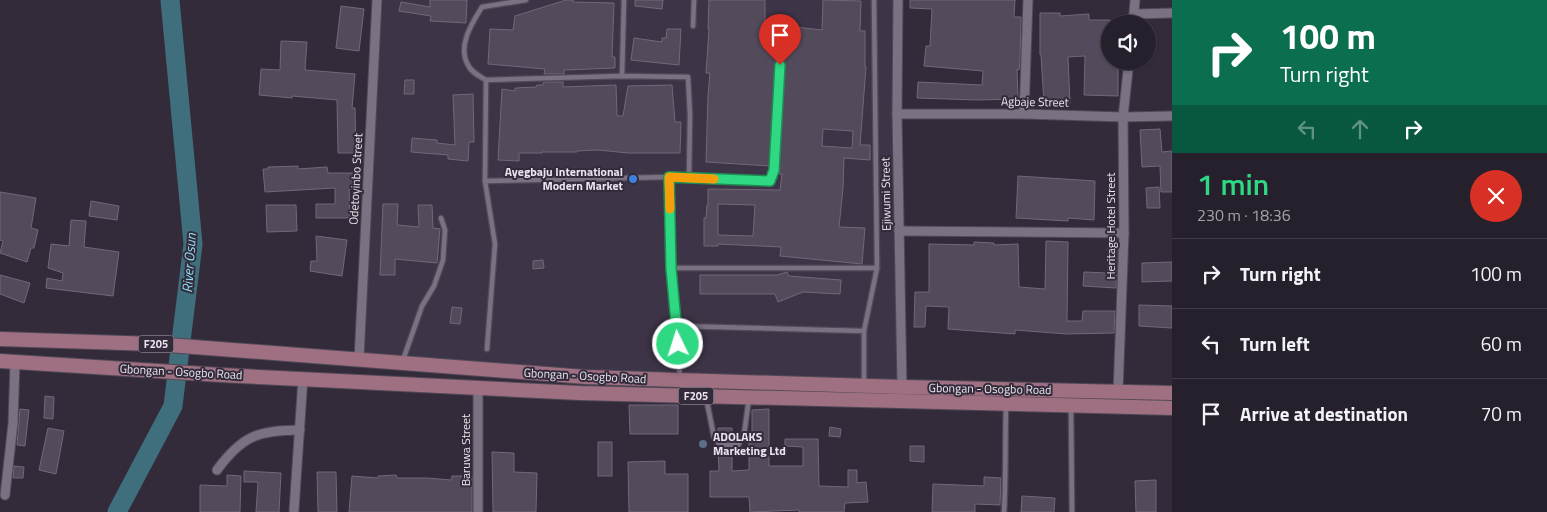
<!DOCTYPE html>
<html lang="en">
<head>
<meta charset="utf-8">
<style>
	body { margin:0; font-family:"Titillium Web",sans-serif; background:#2e2834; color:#f1f3f6; height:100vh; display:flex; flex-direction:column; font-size:19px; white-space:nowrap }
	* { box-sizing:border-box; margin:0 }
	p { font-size:16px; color:#a4a3a9 }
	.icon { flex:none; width:28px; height:28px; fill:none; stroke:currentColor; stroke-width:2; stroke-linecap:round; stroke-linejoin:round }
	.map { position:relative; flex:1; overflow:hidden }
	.drawer { display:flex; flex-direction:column; background:#26202c; width:375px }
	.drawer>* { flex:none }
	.banner { background:#0b6e4f; color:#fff; overflow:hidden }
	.controls { position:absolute; left:1101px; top:15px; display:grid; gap:10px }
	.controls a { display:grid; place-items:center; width:55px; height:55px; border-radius:50%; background:#26202c; box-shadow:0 1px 4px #0004,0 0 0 1px #423e48; font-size:25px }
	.pin { position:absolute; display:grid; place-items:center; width:42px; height:42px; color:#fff; margin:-51px -21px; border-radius:50% 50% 50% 0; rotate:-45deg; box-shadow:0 0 5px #0007 }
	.pin .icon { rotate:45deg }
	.me { position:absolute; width:55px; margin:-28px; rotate:356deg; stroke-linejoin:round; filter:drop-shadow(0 0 4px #0008) }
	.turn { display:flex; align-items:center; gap:18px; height:105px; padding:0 25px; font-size:22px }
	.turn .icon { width:65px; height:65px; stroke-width:2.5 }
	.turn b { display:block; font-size:35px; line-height:42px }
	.lanes { display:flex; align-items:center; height:48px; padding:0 25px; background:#0003; justify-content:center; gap:25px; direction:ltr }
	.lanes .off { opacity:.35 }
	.round { display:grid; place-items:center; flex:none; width:52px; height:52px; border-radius:26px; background:#2e2834 }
	.summary { display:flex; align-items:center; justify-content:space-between; height:85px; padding:0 25px }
	h1 { font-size:30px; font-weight:600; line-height:38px; color:#2fd883 }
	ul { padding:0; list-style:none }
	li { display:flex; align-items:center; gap:15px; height:70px; padding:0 25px; border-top:1px solid #423e48 }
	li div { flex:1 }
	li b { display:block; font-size:19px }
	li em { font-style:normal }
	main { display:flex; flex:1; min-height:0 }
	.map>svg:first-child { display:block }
</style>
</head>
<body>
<main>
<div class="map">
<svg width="1172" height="512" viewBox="0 0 1172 512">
	<rect width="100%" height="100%" fill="#332b3a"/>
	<path fill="#3e3447" d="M379,0h514l4,384 -210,-6 -325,-21z"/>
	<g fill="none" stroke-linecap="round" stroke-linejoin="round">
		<path stroke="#3f6e7c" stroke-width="19" d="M117,512l56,-106 20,-162 -23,-244"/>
	</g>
	<g fill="#534a5b" stroke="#716879" fill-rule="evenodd">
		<path d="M430,0h37l-1,23 -36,-2 1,-5 -32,-5 2,-9 29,5z"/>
		<path d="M566,0h7v2l41,1 -2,54h3v11l-51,2v4h-20l1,-5 -57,-5 2,-35 23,1 2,-14z"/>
		<path d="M635,0h28l-1,9 -27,-3z"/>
		<path d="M709,0h56v26l21,3v-3l36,4 1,-30 38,1 -1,30h5v36h1l-6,78h10v15l-26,-2 -1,30 -4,39 26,1 -3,36 -82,-8 1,-9 -63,-3v2h-14v-28h2l1,-13h1v-16l72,1 2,-16h-3l1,-7h-2l6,-102 -3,-4 -3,1 -2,3 -6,101 -64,-4 2,-67 2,-22h-4l3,-44h-1zM823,129l30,2 -1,17 -30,-2zM718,204l37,1 -2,31 -35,-1z"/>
		<path d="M910,0h105l-1,17h7v7l-1,38 -1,8 -2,-1 1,30 -41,1 -60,-2 1,-16 64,3 1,-14 -59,-5 2,-20h4l2,-37 -22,-1z"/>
		<path d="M341,6l23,3 -5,42 -23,-3z"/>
		<path d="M1040,13h20v3l29,-2v6h21v42h8v34l-34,-1 1,-39 -17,1 2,46 -26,1 -3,-49h-1z"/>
		<path d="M667,29h14l-2,36 -48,-5 3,-22 28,4v-4h4z"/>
		<path d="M281,41l26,1 -2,28 50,4 -3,34h3l1,45h-18l-1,-53 -45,-4v2l-33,-3 2,-26 19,1z"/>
		<path d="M405,80h9v14h-10z"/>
		<path d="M544,82h19v5l53,-2 1,31h6l5,-30 44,-1 3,37h6l-1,31h-52l-30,-3 -21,1v1h-35v1h-23v8l-21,-1 4,-71 13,2v-3l21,-1 1,-2h6z"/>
		<path d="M473,94l1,48h-5l-1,19 -20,-2v-4l-37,-3 1,-14 25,2v3l18,2 -2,-50z"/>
		<path d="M1160,129l2,23 10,-1v41h-11l-1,-26 -18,1 -2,-37z"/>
		<path d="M298,166v3l29,-2 1,6h28v16h-7l1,29h-34v-14h19v-16l-70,4 -2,-23h5v-2z"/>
		<path d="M1018,176l77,5 -1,39 -26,-2v3l-52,-3z"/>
		<path d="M1159,187l1,21h-13l-1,-20z"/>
		<path d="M0,192l36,6 -5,30 7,2 -4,18h-3l-4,14 -27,-9 3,-12 -3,-1z"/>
		<path d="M91,201l28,5 -2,14 -28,-4z"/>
		<path d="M383,204h15l-1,21 22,2 -1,-22h14l1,23 7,1 -3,34 -42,-4v16h-15z"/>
		<path d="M266,205h30l1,26 -30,1z"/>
		<path d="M71,220l15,1 -2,26 35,5 -6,44 -67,-8 1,-10 15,3 1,-8 -15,-5 3,-24 18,2z"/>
		<path d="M316,236l31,4 -5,36 -32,-5 1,-10h6z"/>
		<path d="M1046,241l22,1 -1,79h15l1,-10h32l-1,22 -47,1 -52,-4v4l-67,-5 1,-22 -23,-1 -1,21h-11l1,-35h14v-48l45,1v-3l20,1v2l24,-1 1,43 26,2z"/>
		<path d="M1108,242l9,1 -1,45 -33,-2 1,-14 24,1z"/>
		<path d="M543,260l1,8 -11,1v-8z"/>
		<path d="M1172,262v19l-30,1v-19z"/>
		<path d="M787,272l2,4 52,4 -1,14 -37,-2 -25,10 -3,-8h-75v-19h77z"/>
		<path d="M0,275l30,8 -6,20 -24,-9z"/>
		<path d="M1139,305l33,1v22l-33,-2z"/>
		<path d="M452,307l10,1 -2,16 -10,-1z"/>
		<path d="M45,396l9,1 -1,22 -9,-1z"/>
		<path d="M629,405h49v29h-48z"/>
		<path d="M20,409l9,1 -4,36 -8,-1z"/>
		<path d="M769,409v57h34v-19l-18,-1v-7h33l1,47 29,1v-17h9v13l9,-1 2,20 -23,1 -1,9h-45v-2l-49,2 -1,-15h-39v-26h9l-1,-22h14v22l17,-1v-27h3v-33z"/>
		<path d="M830,427l11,2 -1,8 -11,-1z"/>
		<path d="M48,428l16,3 -8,43 -17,-4z"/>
		<path d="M718,428h14v13h-10l-4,-5z"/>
		<rect x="598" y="442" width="14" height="34"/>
		<path d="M910,446h14v16l-14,-1z"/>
		<path d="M492,452l22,1v19l23,1 -1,39h-43z"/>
		<path d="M665,461v13h23v38h-59l-1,-50z"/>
		<path d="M14,466l10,1 -1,11h-10z"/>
		<path d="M244,471l37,2 -2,39h-23l2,-30h-14z"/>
		<path d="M317,472h19l1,40h-19z"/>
		<path d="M227,475l14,1 -1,36h-40v-27l27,1z"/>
		<path d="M396,475l1,3h30l24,2 1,-4h20v36h-123l3,-36 26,2v-2z"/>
		<path d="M984,477l17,1 -1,27 -25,-1v8h-43l1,-28 51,2z"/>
		<path d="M1156,480v32h-20l-1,-31z"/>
		<path d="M1022,496l33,2 -1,14h-33z"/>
	</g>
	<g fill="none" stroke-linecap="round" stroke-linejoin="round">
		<defs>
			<g id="service">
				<path d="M526,0l-44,7c-10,16 -25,39 -14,58 3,7 11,11 18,15l136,-4 66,1 2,38 -1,63 -20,-1 2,91 9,109"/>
				<path d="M693,26l1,-26"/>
				<path d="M622,76l2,-76"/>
				<path d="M689,178l81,3 4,-11 6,-105"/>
				<path d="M485,181l1,-101"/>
				<path d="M671,268h206"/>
				<path d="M677,326l187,5"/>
				<path d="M487,349l8,-105 -10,-63 184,-4"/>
				<path d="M403,360l19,-54 12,-20 9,-26 2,-30 -4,-12"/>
				<path d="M864,385v-54l13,-63 -3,-268"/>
				<path d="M706,397l8,40 6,8h18l6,-10 5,-37"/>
				<path d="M1071,408l1,104"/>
				<path d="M1004,512c2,-35 1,-70 2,-106"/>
			</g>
			<g id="minor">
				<path d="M898,0l-1,114 5,273"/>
				<path d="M1134,14l38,-1"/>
				<path d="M1133,24l2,-24"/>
				<path d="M897,114h127l99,3 49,-1"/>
				<path d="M1024,114l4,-114"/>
				<path d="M899,231l225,2"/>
				<path d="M359,359l18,-359"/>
				<path d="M1118,392l6,-159 -1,-116 6,-56"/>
				<path d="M217,470c25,-34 41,-40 83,-40"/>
				<path d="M5,495l8,-72 2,-61"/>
				<path d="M294,510l9,-132"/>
				<path d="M478,512v-124"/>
			</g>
			<g id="primary">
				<path d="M0,339l155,5 431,33 316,10 270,6"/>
				<path d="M0,361l221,14 359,18 592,15"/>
			</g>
		</defs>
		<use href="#service" stroke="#514956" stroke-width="7"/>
		<use href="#minor" stroke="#514956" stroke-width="11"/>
		<use href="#primary" stroke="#514956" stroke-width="16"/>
		<use href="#service" stroke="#7a7182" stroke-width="4.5"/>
		<use href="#minor" stroke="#7a7182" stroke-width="9"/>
		<use href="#primary" stroke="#9f6f82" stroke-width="14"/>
	</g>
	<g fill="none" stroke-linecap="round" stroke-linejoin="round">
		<defs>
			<path id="route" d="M678,344l-7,-76 -2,-91 101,4 4,-11 6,-105"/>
		</defs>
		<use href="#route" stroke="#1f8c55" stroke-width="12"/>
		<use href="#route" stroke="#2fd883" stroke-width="9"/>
		<path stroke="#f59e0b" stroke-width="9" d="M670,209l-1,-32 45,2"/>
	</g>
	<circle fill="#3f7fe0" stroke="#332b3a" stroke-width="2" cx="633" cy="179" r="5"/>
	<circle fill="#5c6f8a" stroke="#332b3a" stroke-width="2" cx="703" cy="444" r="5"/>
	<g text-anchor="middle" stroke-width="4" stroke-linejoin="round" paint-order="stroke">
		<g fill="#332b3a" stroke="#b2acb8" stroke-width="1">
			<rect x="138.5" y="335.5" width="35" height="17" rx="4"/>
			<rect x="678.5" y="387.5" width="35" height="17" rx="4"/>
		</g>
		<g font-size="11" font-weight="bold" fill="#e9e4ee">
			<text x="156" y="348">F205</text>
			<text x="696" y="400">F205</text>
		</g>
		<g font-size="12" fill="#e9e4ee" stroke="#332b3a">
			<text transform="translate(1035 102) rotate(1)" y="4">Agbaje Street</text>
			<text transform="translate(356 179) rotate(-87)" y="4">Odetoyinbo Street</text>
			<text transform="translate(886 194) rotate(-91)" y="4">Ejiwumi Street</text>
			<text transform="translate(1111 226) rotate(-90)" y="4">Heritage Hotel Street</text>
			<text transform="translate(181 372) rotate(3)" y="4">Gbongan - Osogbo Road</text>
			<text transform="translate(585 376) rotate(3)" y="4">Gbongan - Osogbo Road</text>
			<text transform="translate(990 389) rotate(1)" y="4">Gbongan - Osogbo Road</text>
			<text transform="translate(466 450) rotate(-90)" y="4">Baruwa Street</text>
		</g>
		<g font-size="12" font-weight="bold" fill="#e9e4ee" stroke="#332b3a" text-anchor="end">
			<text x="623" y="176">Ayegbaju International<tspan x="623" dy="14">Modern Market</tspan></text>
			<text x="713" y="441" text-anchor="start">ADOLAKS<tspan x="713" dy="14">Marketing Ltd</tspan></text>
		</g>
		<g font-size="14" font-style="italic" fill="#8edff7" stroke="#332b3a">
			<text transform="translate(189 263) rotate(-86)" y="5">River Osun</text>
		</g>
	</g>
</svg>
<div class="controls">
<a><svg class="icon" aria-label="sound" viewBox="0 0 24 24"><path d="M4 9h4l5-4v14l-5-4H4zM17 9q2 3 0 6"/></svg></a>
</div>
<div class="pin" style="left:780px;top:65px;background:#d93025"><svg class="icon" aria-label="arrive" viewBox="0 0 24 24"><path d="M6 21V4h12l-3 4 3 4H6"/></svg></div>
<svg class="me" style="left:678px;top:344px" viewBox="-20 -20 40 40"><circle r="17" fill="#2fd883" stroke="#fff" stroke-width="3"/><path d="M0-11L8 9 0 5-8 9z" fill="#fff"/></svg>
</div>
<section class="drawer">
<div class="banner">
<div class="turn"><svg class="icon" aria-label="right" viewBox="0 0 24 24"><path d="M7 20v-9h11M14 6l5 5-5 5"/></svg><div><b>100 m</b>Turn right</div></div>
<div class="lanes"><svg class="icon off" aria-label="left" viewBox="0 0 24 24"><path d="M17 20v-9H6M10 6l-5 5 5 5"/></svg><svg class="icon off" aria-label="ahead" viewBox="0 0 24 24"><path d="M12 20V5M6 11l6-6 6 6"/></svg><svg class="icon" aria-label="right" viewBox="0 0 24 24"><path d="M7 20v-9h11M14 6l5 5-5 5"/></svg></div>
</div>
<div class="summary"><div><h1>1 min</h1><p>230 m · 18:36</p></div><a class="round" style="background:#d93025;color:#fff"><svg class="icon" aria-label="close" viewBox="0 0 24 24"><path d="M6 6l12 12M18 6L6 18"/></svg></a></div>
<ul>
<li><svg class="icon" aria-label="right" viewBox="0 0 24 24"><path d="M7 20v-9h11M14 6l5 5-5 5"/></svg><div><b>Turn right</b></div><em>100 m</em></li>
<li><svg class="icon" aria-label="left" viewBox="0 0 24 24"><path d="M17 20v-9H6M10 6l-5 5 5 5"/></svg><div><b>Turn left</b></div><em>60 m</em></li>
<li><svg class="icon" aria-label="arrive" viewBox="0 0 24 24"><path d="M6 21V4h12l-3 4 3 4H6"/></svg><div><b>Arrive at destination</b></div><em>70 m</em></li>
</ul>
</section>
</main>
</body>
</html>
